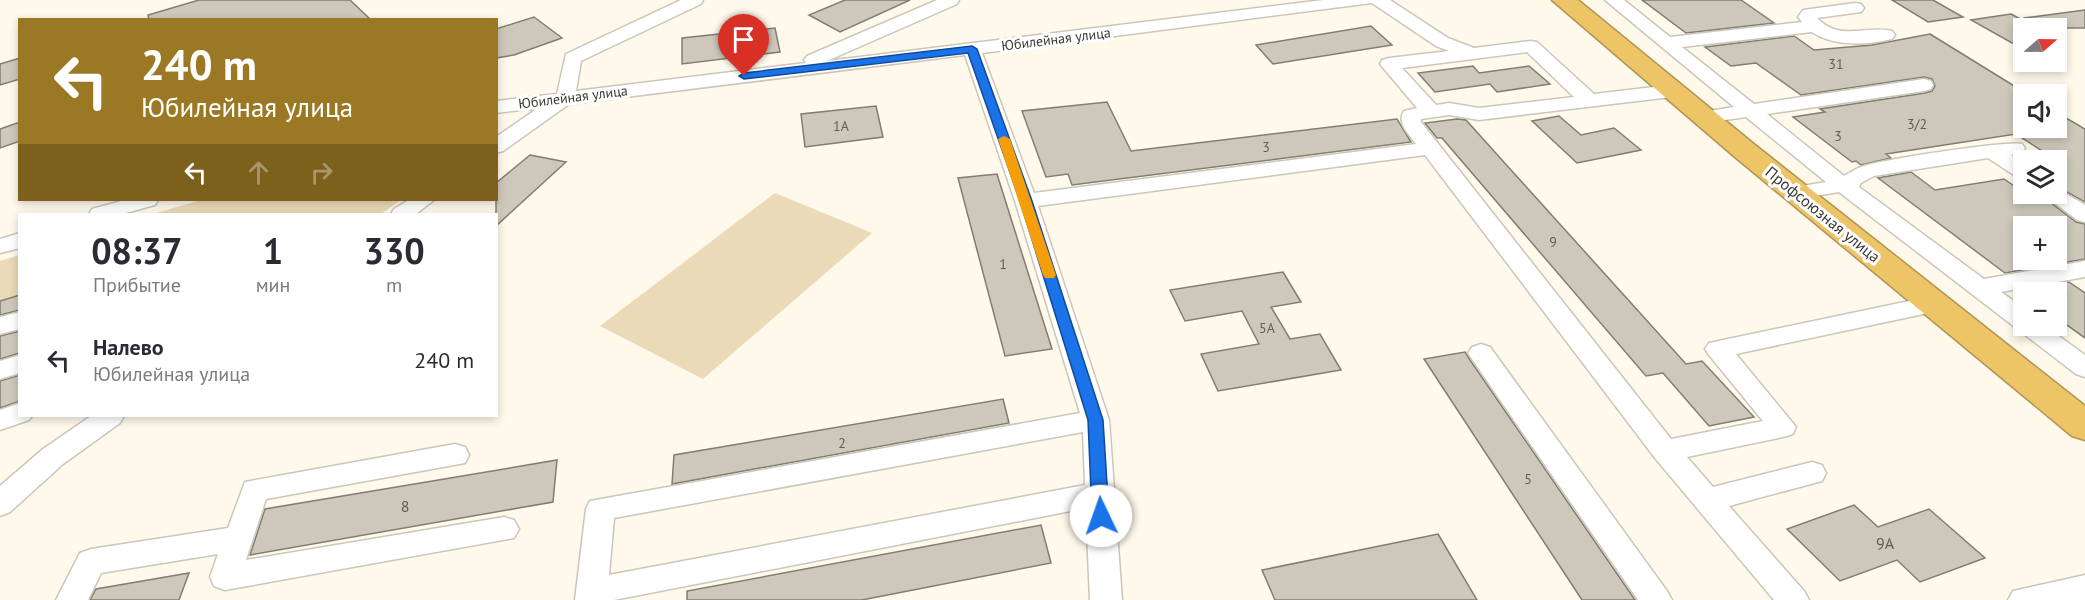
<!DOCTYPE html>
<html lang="ru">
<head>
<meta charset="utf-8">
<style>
	body { margin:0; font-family:"PT Sans",sans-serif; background:#f2f2f3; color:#2b2b33; height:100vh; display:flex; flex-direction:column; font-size:22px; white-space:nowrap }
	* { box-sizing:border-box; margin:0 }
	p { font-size:20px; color:#7c7c81 }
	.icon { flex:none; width:33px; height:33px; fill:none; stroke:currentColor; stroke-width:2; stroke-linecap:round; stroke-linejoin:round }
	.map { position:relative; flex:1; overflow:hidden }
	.panel { position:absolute; left:18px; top:213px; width:480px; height:204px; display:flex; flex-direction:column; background:#fff; border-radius:0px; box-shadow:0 3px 9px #0003 }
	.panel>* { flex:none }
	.guide { position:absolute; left:18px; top:18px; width:480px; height:183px; border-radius:0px; box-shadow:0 3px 9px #0003; background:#9b7924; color:#fff; overflow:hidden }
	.needle { width:39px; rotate:70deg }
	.tools { position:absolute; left:2013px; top:18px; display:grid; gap:12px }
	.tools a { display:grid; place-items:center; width:54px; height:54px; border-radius:0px; background:#fff; box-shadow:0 3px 9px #0003; font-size:30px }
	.pin { position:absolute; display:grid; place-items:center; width:51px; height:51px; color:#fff; margin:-62px -26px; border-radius:50% 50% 50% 0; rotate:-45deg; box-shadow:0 0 6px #0007 }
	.pin .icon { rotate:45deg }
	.me { position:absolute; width:66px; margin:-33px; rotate:357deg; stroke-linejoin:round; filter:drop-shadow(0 0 4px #0008) }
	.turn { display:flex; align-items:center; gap:21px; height:126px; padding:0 24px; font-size:27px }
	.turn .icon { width:78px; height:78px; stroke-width:2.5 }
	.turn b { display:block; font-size:42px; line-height:51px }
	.lanes { display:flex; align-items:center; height:57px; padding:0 24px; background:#0003; justify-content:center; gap:30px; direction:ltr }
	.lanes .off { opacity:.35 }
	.eta { display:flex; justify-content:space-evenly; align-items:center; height:102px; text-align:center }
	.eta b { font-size:36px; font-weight:600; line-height:42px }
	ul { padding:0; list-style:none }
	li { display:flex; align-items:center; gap:18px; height:90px; padding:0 24px }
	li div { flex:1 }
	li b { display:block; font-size:22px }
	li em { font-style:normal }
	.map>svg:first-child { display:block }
</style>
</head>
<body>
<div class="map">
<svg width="2085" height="600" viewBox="0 0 2085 600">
	<rect width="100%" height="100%" fill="#fff9eb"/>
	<g fill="#eadab7">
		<path d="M775,193l97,40 -169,146 -103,-53z"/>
		<path d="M201,200h200l-20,14h-228z"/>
		<path d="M19,255v40l-19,6v-40z"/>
	</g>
	<g fill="#cec8bb" stroke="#827d71" stroke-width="1.5">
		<path d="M199,0h151l21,20h-222l-1,-5z"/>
		<path d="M845,0h65l-70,32 -31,-17z"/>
		<path d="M1642,0h99l33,23 -88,10z"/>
		<path d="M1892,0h41l30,17 -35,5z"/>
		<path d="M2085,10v18h-60l-1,-10z"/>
		<path d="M2011,14l13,7v20l-12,2 -41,-23z"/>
		<path d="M534,17l28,21 -48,17 -18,3v-29z"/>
		<path d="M1371,26l21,19 -119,19 -17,-19z"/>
		<path d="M775,28l5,24 -98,12v-26z"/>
		<path d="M1930,34l94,58v36h32v-16l29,17v73l-29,-16v-26l-40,-26 -130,20 5,4 -30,7 -5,-4 -4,1 -59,-45 32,-5 -5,-3 105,-16 7,-2 3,-5 -3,-7 -8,-2 -123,18 -45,-32 -25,3 -26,-19 89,-11 20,14 58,-5z"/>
		<path d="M20,58v21l-20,6v-21z"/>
		<path d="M1473,66l6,7 50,-7 21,18 -53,8 -7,-8 -55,8 -17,-19z"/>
		<path d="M1107,102l24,49 266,-32 14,23 -339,43 -4,-11 -22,3 -24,-66z"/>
		<path d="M876,106l7,31 -78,10 -4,-33z"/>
		<path d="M1559,116l22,19 33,-7 27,22 -64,13 -45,-42z"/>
		<path d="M1457,119l9,1 220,244 16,-3 52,56 -45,9 -46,-53 -17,3 -204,-238h-5l-12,-15z"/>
		<path d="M20,122v19l-20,7v-19z"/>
		<path d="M530,155l36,7 -70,64v-43z"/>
		<path d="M1911,172l24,18 69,-11 32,22 10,-2 30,23 9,2v35l-29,5v-38h-32v34h14l8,6 -41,7 -127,-95z"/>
		<path d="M997,174l55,175 -47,7 -47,-178z"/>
		<path d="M1283,272l18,30 -30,5 19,32 30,-5 21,36 -123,21 -17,-37 58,-10 -17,-33 -57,10 -15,-31z"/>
		<path d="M2069,282l16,11v45l-29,-21v-25h-25l-4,-2z"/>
		<path d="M20,295v15l-20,5v-14z"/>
		<path d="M20,331v22l-20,6v-23z"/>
		<path d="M1465,352l5,8 165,240h-53l-158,-241z"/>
		<path d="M20,375v26l-20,7v-27z"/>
		<path d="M1003,399l6,24 -337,61 2,-29z"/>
		<path d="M557,460l-4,42 -303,53 15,-46z"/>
		<path d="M1854,505l24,22 51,-18 56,49 -65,24 -23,-22 -57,21 -53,-52z"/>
		<path d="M1041,525l10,38 -189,37h-175v-9z"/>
		<path d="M1438,534l39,66h-202l-13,-30z"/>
		<path d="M189,573l-10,27h-89l6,-11z"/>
	</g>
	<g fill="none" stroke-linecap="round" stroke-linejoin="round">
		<defs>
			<g id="minor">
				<path d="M681,0h22l-2,4 -120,57 -5,30 230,-28 -2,-3 3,-4 130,-56h22l-2,4 -130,57 496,-61h67l58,38 26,10 57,-7 6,1 57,52 77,-9 7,2 3,4 -3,4 -7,2 -192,23 -30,-5 -28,4v3l250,317 92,-18 -54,-66 -4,-6 4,-6 224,-47 9,2 3,6 -3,6 -9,2 -197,42 60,73 -3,7 -10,3 -96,20 26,30 99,-25 10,3 4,8 -4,8 -93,25 75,85 5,9h-35l-119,-142 -230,-303 -387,51 71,214 13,180h-32l-4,-92 -472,92h-39l11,-91 4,-8 490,-88 -65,-212 -50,-146 -396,49 -66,47 -7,2v-16l42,-29 -42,5v-12l61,-7 9,-40zM1372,3l64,43 13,5 -60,7 -7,2 -2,4 37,44 -13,3c-8,12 5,23 12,33l-382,49 -52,-140zM1527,52l47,45 -95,11 -30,-5 -13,2 -34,-37zM1083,432l2,53 -476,90 5,-57z"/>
				<path d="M1605,0h19l46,37 132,-15 -4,-5 5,-7 52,-7 6,1 3,4 -3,4 -44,6c23,24 49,7 75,13l3,4 -3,4c-25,6 -58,8 -80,-7l-130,15 72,57 170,-25 7,2 2,4 -2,4 -7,2 -157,23 77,62c6,-3 11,-7 17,-9 16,-7 148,-27 161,-23l3,4 -3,4 -11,3 13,8v16l-7,-2 -29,-19 -114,18 -13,7 -2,4 125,92 101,-18v16l-84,15 23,16v18h21l40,29v22l-9,-3 -237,-182 -41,7 -8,-1 -3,-5 3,-5 36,-6 -80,-65 -42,6 -7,-2 -3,-4 3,-4 37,-6z"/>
				<path d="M2056,188l29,17v17l-8,-2 -34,-26h13z"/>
				<path d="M125,200h33l-3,5 -33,9h-33l3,-5z"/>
				<path d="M409,200h25l-18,14h-25l3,-5z"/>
				<path d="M20,233v15l-20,5v-14z"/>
				<path d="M20,312v17l-20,5v-17z"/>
				<path d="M1481,344l9,3 177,244 5,9h-34l-166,-241 -4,-6 4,-6z"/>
				<path d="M20,355v18l-20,6v-18z"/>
				<path d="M20,403v13h12l-3,4 -29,10v-20z"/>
				<path d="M91,416h33l-4,7 -57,41 -53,48 -10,4v-30l43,-37z"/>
				<path d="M455,444l10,3 4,8 -4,8 -199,36 -20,61 258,-43 10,3 5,9 -5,9 -289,52 -11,-4 -4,-9 8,-23 -117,19 -13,27h-32l24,-47 11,-4 137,-21 17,-46z"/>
				<path d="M2085,575v25h-77l5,-9z"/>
			</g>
			<path id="highway" d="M1552,0h26l177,145 330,261v34l-13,-4 -337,-279z"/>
		</defs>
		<use href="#minor" stroke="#ccc6ba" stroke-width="3"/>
		<use href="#highway" stroke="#af9455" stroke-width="3"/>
		<use href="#minor" fill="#fff" fill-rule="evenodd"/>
		<use href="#highway" fill="#edc567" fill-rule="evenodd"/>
	</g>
	<path fill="#1a73e8" stroke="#114b97" stroke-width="1.5" d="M972,46l5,3 55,152 71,219 6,96 -3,4 -5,2 -6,-2 -3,-4 -4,-96 -68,-219 -52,-148 -224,26 -5,-3 5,-3z"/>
	<path fill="#f59e0b" d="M1004,136l6,3 46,136 -2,3h-9l-2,-3 -45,-136z"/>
	<g text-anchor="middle" stroke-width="6" stroke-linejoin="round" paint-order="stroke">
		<g font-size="14" fill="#3c3934" stroke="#fff">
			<text transform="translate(1056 39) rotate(-7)" y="5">Юбилейная улица</text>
			<text transform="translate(573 97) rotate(-7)" y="5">Юбилейная улица</text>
		</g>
		<g font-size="14" fill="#605d56">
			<text x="1836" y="69">31</text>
			<text x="1917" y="129">3/2</text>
			<text x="841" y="131">1А</text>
			<text x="1838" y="141">3</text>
			<text x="1266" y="152">3</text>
			<text x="1553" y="247">9</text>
			<text x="1003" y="269">1</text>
			<text x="1267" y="333">5А</text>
			<text x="842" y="448">2</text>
			<text x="1528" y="484">5</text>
		</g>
		<g font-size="16" fill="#3c3934" stroke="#fff">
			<text transform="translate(1823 214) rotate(39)" y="6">Профсоюзная улица</text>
		</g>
		<g font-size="16" fill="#605d56">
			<text x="405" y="512">8</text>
			<text x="1885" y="549">9А</text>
		</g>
	</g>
</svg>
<div class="tools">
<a><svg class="needle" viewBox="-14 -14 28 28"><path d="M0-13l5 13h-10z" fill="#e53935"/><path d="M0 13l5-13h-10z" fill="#7c7c81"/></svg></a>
<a><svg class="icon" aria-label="sound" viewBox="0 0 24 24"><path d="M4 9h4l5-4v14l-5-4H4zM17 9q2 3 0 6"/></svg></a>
<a><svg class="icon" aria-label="layers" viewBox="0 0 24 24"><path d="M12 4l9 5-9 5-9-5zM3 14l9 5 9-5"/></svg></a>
<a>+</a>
<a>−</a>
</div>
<div class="pin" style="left:744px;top:76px;background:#d93025"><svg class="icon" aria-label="arrive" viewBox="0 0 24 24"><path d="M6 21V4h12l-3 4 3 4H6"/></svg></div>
<svg class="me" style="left:1101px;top:516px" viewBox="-20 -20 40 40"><circle r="19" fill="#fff"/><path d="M0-13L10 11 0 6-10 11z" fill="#1a73e8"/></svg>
<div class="guide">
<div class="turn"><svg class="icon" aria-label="left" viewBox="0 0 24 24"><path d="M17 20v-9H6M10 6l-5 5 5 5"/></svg><div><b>240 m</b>Юбилейная улица</div></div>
<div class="lanes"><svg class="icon" aria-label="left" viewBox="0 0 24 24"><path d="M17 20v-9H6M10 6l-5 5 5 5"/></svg><svg class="icon off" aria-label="ahead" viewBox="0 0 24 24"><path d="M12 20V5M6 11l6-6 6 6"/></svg><svg class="icon off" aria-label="right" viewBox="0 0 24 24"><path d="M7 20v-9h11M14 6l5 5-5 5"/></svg></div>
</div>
<section class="panel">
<div class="eta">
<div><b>08:37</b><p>Прибытие</p></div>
<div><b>1</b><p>мин</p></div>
<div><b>330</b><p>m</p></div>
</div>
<ul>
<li><svg class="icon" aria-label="left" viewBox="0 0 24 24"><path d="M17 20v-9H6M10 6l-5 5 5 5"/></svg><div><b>Налево</b><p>Юбилейная улица</p></div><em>240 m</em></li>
</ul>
</section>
</div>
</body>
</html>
